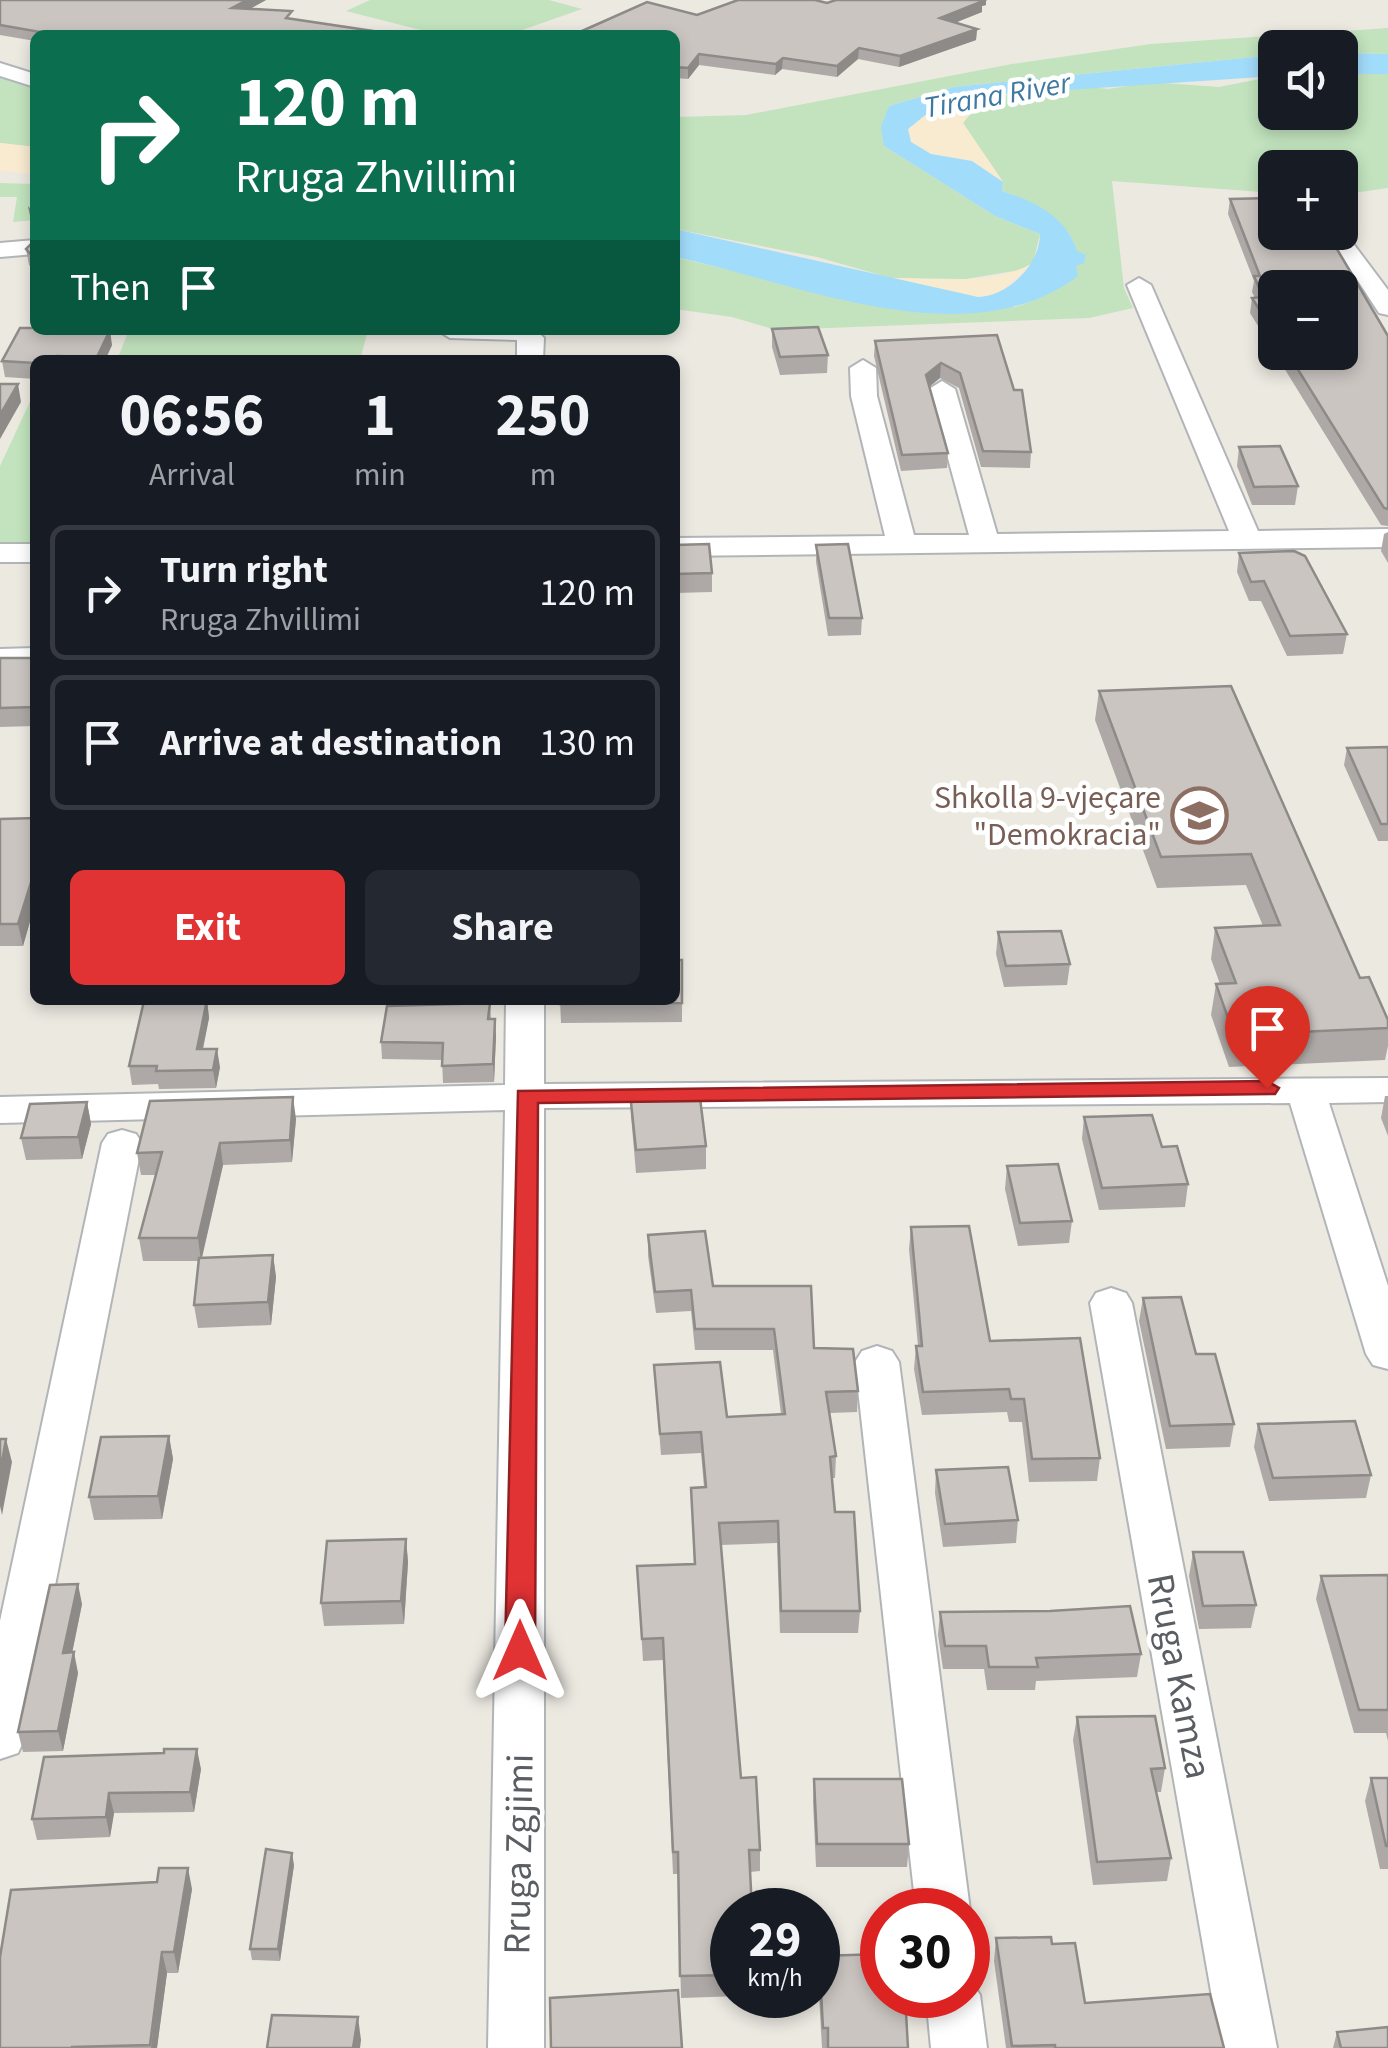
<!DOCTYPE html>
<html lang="en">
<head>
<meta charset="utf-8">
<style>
	body { margin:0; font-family:"Source Sans 3",sans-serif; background:#242831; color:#f1f3f6; height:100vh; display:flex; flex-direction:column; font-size:38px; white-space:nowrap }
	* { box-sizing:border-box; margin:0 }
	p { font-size:32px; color:#9ea1a6 }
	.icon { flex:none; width:55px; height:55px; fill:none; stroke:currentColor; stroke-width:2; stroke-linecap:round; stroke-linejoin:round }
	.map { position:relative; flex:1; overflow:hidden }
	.details { position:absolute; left:30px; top:355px; width:650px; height:650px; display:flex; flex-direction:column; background:#171b24; border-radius:15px; box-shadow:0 5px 15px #0003 }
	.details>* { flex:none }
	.guide { position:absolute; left:30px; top:30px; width:650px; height:305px; border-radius:15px; box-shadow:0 5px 15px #0003; background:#0b6e4f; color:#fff; overflow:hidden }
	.tools { position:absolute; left:1258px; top:30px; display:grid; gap:20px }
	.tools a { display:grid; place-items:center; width:100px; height:100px; border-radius:15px; background:#171b24; box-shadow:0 5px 15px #0003; font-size:50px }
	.speed { position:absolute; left:710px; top:1888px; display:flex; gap:20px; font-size:50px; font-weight:700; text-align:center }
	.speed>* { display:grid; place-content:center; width:130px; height:130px; border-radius:50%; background:#171b24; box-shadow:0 5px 15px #0003; line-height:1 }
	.speed small { font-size:25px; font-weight:400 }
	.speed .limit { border:15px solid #d22; background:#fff; color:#111 }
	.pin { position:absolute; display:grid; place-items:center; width:85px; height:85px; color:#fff; margin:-102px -42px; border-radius:50% 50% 50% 0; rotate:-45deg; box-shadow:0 0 10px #0007 }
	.pin .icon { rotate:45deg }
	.me { position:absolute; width:110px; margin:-55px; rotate:0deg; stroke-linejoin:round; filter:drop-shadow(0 0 8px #0008) }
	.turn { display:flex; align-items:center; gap:35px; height:210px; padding:0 40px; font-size:45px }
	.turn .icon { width:130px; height:130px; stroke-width:2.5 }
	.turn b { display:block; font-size:70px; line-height:85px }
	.then { display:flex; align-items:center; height:95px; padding:0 40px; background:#0003; gap:20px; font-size:38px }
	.eta { display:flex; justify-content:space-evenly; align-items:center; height:170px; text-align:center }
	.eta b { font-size:60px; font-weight:700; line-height:70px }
	.cta { display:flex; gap:20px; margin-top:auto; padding:20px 40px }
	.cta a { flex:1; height:115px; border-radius:15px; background:#e13234; color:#fff; font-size:40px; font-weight:700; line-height:115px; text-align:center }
	.cta a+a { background:#242831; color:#f1f3f6 }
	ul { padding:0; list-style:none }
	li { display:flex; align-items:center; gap:30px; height:135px; margin:0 20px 15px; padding:0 20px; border:5px solid #363941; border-radius:15px }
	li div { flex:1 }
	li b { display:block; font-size:38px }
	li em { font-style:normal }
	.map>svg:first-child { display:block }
</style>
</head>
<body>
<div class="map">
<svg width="1388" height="2048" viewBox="0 0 1388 2048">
	<rect width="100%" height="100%" fill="#ece9e1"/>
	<g fill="#c2e3be">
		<path d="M370,0h179l33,9 -74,26h-68l-94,-24z"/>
		<path d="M1388,28v26l-48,-1v-5h-65v7l-321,32 -65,19 -5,40 111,70 45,18 -7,29 -13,7 -54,9 -75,-1 -74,-21 -142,-28v-112l71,-2 266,-51 139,-20z"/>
		<path d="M1340,74h48v114l-48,7v-27h-65v25l-163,-12 12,107 9,20 -44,10 -313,12 -44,-13 -57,-8v-52l159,38 181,12c100,-30 65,-91 -13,-116l1,-9 -40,-59 13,-16 17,-12 63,-1 26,-8 27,3 41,-7 69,5 56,-11v36h65z"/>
		<path d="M0,76l35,12v59l-35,-4z"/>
		<path d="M0,183l35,1v36l-22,2 4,-25h-17z"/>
		<path d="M129,330h239l-8,30h-243z"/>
		<path d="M35,391v152h-35v-77z"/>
	</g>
	<g fill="#f8ebd0">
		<path d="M993,95l-18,12 -12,16 40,59 -31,-21 -41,-7 -20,-12 -3,-13 26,-21z"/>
		<path d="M0,143l35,4v27l-35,-3z"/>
		<path d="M1033,263l-37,33 -18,1 -87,-19c45,0 102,8 142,-15z"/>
	</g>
	<g fill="#a2dcfb">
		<path d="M1340,53l48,1v20h-48z"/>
		<path d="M1275,55v21l-282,19 -59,13 -26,21 3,13 20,12 41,7 31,21 -1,9c32,10 65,26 75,60l9,4 -2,8 -8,3 2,10c-110,84 -283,6 -403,-19v-28l303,68c30,-1 62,-32 62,-63l-45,-18 -111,-70 -3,-19 8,-21 65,-19z"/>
	</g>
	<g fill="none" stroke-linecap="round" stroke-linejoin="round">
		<defs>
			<g id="minor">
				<path d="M0,63l35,11v13l-35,-11z"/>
				<path d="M1340,226l48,64v25l-9,-2 -53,-81h14z"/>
				<path d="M35,240v14l-35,3v-14z"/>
				<path d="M1139,278l12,7 107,246 130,-2v18l-713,9v-18l210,-2 -34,-140 -1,-28 13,-8 13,8 1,28 37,139h55l-40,-146 13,-8 13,8 42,145 232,-3 -102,-246z"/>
				<path d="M437,330h99l8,8 -1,22h-26v-20l-67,-2z"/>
				<rect x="0" y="544" width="35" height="18"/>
				<path d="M35,648v18l-35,1v-18z"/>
				<path d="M506,1000h38v84l844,-6v24l-59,1 59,183v83l-15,-4 -7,-11 -76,-251 -746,5v940h-56l17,-938 -505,13v-26l505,-12z"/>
				<path d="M122,1130l14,4 6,9 -117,595 -7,15 -18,6v-138l102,-478 6,-9z"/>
				<path d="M1111,1288l15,5 6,10 145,745h-56l-131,-745 6,-10z"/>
				<path d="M877,1346l15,5 7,11 71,548 -2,5v-5h-52l-61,-548 7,-11z"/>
				<path d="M968,1976l12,19 7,53h-56l-5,-53h42z"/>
			</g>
		</defs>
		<use href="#minor" stroke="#b2b5b8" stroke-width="4"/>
		<use href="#minor" fill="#fff" fill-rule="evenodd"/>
	</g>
	<g fill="#aea9a6" fill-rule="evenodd">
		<path d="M0,0h266l-16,9 43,10 107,16h-365v6l-35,-6z"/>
		<path d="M836,0h150v5l-4,1v6l-27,10 22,7 -1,11 -77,27 -41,-8 -21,18 -55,-8 -7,6 -76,-10 -11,14 -13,-1v-43l22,-20 130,-12z"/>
		<path d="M1230,199l158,137v190l-7,-1 -131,-212 2,-15h3l-3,-6 2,-11 -26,-67zM1275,288l65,64h-65z"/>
		<path d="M35,240v32l-6,-7 -3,-16z"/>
		<path d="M772,329l56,26 -1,18 -47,2 -8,-28z"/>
		<path d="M997,335l34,117 -1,16 -49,-1 -22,-79 -19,-10 -11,9 19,66 -1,15 -46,3 -27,-115 1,-15z"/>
		<path d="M112,345l-7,15h-70v19l-30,-2 -3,-16z"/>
		<path d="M1239,447l59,39 -3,19h-43l-15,-39z"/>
		<path d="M1388,532v31l-7,-12 3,-17z"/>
		<path d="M675,545l37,28v19l-37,1z"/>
		<path d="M816,545l46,73 -1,17 -33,1 -12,-74z"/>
		<path d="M1239,553l108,81 -4,20 -56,2 -26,-55h-12l-12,-29z"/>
		<path d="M0,658h35v68l-35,1z"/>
		<path d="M1231,686l129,292 28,42v26l-3,14 -156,7 -18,-52 5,-31h4l-9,-25 4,-31 48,-2 -17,-41 -89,3 -62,-168 4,-29z"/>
		<path d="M1388,747v94h-10l-34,-76 3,-17z"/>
		<path d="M35,818v86l-12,42h-23v-127z"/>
		<path d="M998,932l72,32 -3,21 -63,2 -8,-33z"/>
		<path d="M682,960v62l-121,1 -1,-23z"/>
		<path d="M207,1000l2,18 -6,31 17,18 -4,21 -57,1 -1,-5 -26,1 -3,-19z"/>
		<path d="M490,1003l1,16 5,17 -2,46 -51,1 -1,-23 -60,-1 -1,-17z"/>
		<path d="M630,1093l76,53v23l-70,4 -5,-57z"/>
		<path d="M1385,1096h3v40l-7,-18z"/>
		<path d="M87,1102l4,22 -9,35 -56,1 -5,-22z"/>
		<path d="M1084,1117l78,30 26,37 -3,23 -86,3 -17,-71z"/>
		<path d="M296,1119l-4,43 -69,3 -21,93 71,-3 3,22 -5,48 -73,3 -4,-23 5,-44h-56l-4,-23 17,-63h-15l-4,-22z"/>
		<path d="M1007,1166l65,55 -3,22 -51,3 -13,-57z"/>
		<path d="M911,1227l79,114 110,117 -3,23 -68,1 -7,-60h-13l-2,-10 -85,3 -8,-46 2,-23h2l-9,-97z"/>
		<path d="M648,1235l65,51 101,62 44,43 -1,21 -27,1 6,43 -1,22h-3l3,34 25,99 -2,22h-78l-3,-90 -56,2 20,233 19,72v21l-10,1 -18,38v85h40l-91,3 -3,-124h-5l-10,-214 -20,1 -6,-95 57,-2 -3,-76 13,-1 -3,-34 -40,2 -7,-90 73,52 54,-3 -8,-64h-78l-4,-39 -35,2 -8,-57z"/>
		<path d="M1143,1298l53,56 38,70 -4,23 -64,2 -27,-128z"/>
		<path d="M1258,1424l113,51 -5,23 -97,3 -15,-54z"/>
		<path d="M169,1436l4,23 -11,60 -68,1 -5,-23z"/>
		<path d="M936,1470l82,50 -2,23 -73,4 -8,-54z"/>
		<path d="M406,1539l2,23 -4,62 -80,2 -3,-23z"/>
		<path d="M1193,1552l63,53 -5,23 -52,1 -10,-53z"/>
		<path d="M1388,1575v166l-2,-8h-32l-38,-134 5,-23z"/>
		<path d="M82,1604l-10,49 6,20 -15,78 -40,1 -5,-20z"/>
		<path d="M940,1612l201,42 -4,23 -101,4 -1,9h-48l-3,-21h-41l-5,-34z"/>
		<path d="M1077,1717l88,51 -4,24h-5l15,66 -4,23 -74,4 -20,-145z"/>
		<path d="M164,1753l37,16 -7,43 -80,1 -4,24 -73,3 -5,-21z"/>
		<path d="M1371,1778h17v91h-8l-15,-68z"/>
		<path d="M814,1779l95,65 -2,23h-91l-3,-65z"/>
		<path d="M294,1865l-14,96 -28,-1 -2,-11z"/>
		<path d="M192,1889l-14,84h-11l-10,75h-157z"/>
		<path d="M996,1938l56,6 33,59 139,45h-218l-12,-87z"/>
		<path d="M819,1956l89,92h-86l-4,-69z"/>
		<path d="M1337,2032l51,16h-55z"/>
	</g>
	<g fill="#8d8a87">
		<path d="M247,0h19l-33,18 -1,-10z"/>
		<path d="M974,0h12v5l-4,1v6l-42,17v-11z"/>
		<path d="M977,29l-1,11 -77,27 1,-11z"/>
		<path d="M859,48l-1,11 -21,18v-11z"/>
		<path d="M699,54v11l-11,14v-11z"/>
		<path d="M783,58l-1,11 -7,6 1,-11z"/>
		<path d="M110,330l2,15 -7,15h-7l-1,-3z"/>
		<path d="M941,363l-1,15 -15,12 1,-15z"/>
		<path d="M18,384l3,18 -21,37v-24z"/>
		<path d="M35,870v34l-12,42 -5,-22z"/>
		<path d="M207,1000l2,18 -10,49 -2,-18z"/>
		<path d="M495,1019l1,17 -2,46 -1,-18z"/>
		<path d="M217,1049l3,18 -4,21 -3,-18z"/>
		<path d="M293,1097l3,22 -4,43 -2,-22z"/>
		<path d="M87,1102l4,22 -9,35 -4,-22z"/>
		<path d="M220,1143l3,22 -22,96 -3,-23z"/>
		<path d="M273,1255l3,22 -5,48 -3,-23z"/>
		<path d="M169,1436l4,23 -11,60 -4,-23z"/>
		<path d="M6,1439l6,23 -10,53 -2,-9v-33z"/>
		<path d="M406,1539l2,23 -4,62 -3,-23z"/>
		<path d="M78,1584l4,20 -14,69 -5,-20z"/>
		<path d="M74,1652l4,21 -15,78 -5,-20z"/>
		<path d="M197,1749l4,20 -7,43 -4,-20z"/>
		<path d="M109,1793l5,20 -4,24 -4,-20z"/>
		<path d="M292,1853l2,12 -14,96 -2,-12z"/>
		<path d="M188,1868l4,21 -14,84 -4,-21z"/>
		<path d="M162,1952l5,21 -10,75h-6z"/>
		<path d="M358,2017l3,23 -1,8h-7z"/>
	</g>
	<g fill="#cac5c1" stroke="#8d8a87" stroke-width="2.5">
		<path d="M0,0h247l-15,8 60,3 -6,7 114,17h-343l-57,-10z"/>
		<path d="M738,0h77l12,3 9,-3h142l5,1 -43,17 37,11 -77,27 -41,-8 -22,18 -54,-8 -7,6 -77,-10 -11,14 -13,-1v-32h-102l74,-33 50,13z"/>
		<path d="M1275,198v34h52l61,104v173l-4,-1 -97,-156h53v-64h-65v46l-23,-36 11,-1 -9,-21h6l-30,-77z"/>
		<path d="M30,210l5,5v17z"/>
		<path d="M35,240v19l-9,-10z"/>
		<path d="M818,327l10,28 -48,2 -8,-28z"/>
		<path d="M20,328h15v2h75l-13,27 -40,-1 -2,4h-20v3l-33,-2z"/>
		<path d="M997,335l17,55h8l9,62 -48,-1 -23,-78 -19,-10 -15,12 22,78 -46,2 -27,-114z"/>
		<path d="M0,384h18l-18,31z"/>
		<path d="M1280,446l18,40 -44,1 -15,-40z"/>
		<path d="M709,544l3,29 -37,1v-29z"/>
		<path d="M848,544l14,74h-33l-13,-73z"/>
		<path d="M1294,551l11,5 42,78 -57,2 -26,-55 -13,1 -12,-29z"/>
		<path d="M0,658h35v49l-35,1z"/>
		<path d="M1231,686l129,292 9,-1 19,43v8l-154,7 -18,-51 20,-1 -21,-55 65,-3 -29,-71 -90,3 -62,-166z"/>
		<path d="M1388,747v77h-7l-34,-76z"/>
		<path d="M35,818v52l-17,54h-18v-105z"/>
		<path d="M1061,931l9,33 -64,2 -8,-34z"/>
		<path d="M675,960h7v43l-122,1v-4h115z"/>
		<path d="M207,1000l-10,49h20l-4,21 -57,1 1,-5h-28l15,-65z"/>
		<path d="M490,1003l-2,16h7l-2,45 -51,2 1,-23 -62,-1 6,-36z"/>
		<path d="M699,1090l7,56 -70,4 -6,-57z"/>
		<path d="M293,1097l-3,43 -70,3 -22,95h-59l23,-86 -25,1 13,-52z"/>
		<path d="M87,1102l-9,35 -57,1 9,-34z"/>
		<path d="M1152,1115l10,32 15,-1 11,38 -86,4 -18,-71z"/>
		<path d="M1058,1164l14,57 -52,2 -13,-57z"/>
		<path d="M969,1226l21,115 90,-3 20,120 -68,1 -8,-60h-13l-2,-10 -86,3 -7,-46h6l-11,-119z"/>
		<path d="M705,1231l8,55h98l3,62 39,1 5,42 -32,1 10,64 -6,1 5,55h19l6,99h-79l-3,-90 -59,2 22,255 15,-1 4,73h-11l3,60h-20v65l-52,1 -2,-124h-5l-10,-214 -21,1 -5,-73 58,-2 -4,-76 15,-1 -5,-55 -41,2 -6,-69 66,-3 7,55 58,-3 -11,-85h-79l-4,-39 -36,2 -7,-57z"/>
		<path d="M273,1255l-5,47 -74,3 5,-47z"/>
		<path d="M1181,1297l15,57h19l19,70 -64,2 -27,-128z"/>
		<path d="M1355,1421l16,54 -98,3 -15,-54z"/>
		<path d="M169,1436l-11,60 -69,1 12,-60z"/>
		<path d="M0,1439h6l-6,34z"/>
		<path d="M1008,1467l10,53 -73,4 -9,-54z"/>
		<path d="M406,1539l-5,62 -80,2 6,-62z"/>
		<path d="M1193,1552h50l13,53 -53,1z"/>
		<path d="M1388,1575v135h-29l-38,-134z"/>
		<path d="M78,1584l-15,69 11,-1 -16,79 -40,1 32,-147z"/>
		<path d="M1130,1606l11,48 -105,4 2,9h-49l-3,-21h-41l-5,-34 110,-1z"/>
		<path d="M1155,1716l10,52 -14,1 20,89 -74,4 -20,-145z"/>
		<path d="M164,1749h33l-7,43 -81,1 -3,24 -74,2 12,-62 120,-4z"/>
		<path d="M1371,1778h17v68h-2z"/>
		<path d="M814,1779h88l7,65h-92z"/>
		<path d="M266,1849l26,4 -14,96h-28z"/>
		<path d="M159,1868h29l-14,84h-12l-12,93 -78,2v1h-72v-91l11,-67 146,-8z"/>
		<path d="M1051,1937l1,7 23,-1 10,60 125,-9 14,54h-169v-3l-43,1 -16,-108z"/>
		<path d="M882,1954v41h23l3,53h-80v-20h-5l-4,-72z"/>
		<path d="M678,1990l4,58h-131l-1,-50z"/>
		<path d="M272,2015l86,2 -5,31h-86z"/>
		<path d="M1388,2027v21h-47l-4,-16z"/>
	</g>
	<path fill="#e13234" stroke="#922022" stroke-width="2.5" d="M1267,1081l12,7 -4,6 -737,9 -3,548 -5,9h-20l-5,-9 13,-560z"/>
	<defs>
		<symbol id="school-ring" viewBox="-11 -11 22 22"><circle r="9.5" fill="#fff" stroke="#8d6e63" stroke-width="1.5"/><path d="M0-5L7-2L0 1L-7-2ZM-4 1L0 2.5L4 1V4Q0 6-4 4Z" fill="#8d6e63"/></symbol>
	</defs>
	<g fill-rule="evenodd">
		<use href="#school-ring" x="1168" y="784" width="63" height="63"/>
	</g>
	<g text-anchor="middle" stroke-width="9" stroke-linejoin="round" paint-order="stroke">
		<g font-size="30" font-style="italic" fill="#3e79a3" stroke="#fff">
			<text transform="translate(997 95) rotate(-10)" y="10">Tirana River</text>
		</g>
		<g font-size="32" fill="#785e54" stroke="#fff" text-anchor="end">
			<text x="1161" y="808">Shkolla 9-vjeçare<tspan x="1161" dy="37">"Demokracia"</tspan></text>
		</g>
		<g font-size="38" fill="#5a5e62" stroke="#fff">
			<text transform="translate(1180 1676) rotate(79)" y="13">Rruga Kamza</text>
			<text transform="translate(518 1854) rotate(-89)" y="13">Rruga Zgjimi</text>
		</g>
	</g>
</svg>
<div class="tools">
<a><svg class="icon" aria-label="sound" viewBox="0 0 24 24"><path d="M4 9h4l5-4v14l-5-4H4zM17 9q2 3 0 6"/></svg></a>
<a>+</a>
<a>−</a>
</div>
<div class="speed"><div>29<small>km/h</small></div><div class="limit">30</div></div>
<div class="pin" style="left:1267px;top:1088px;background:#d93025"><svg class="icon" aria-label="arrive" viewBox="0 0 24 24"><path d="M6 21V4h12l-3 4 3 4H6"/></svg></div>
<svg class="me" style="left:520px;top:1651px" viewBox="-20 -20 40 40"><path d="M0-17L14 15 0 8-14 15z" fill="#e13234" stroke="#fff" stroke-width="4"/></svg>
<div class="guide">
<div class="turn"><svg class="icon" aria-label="right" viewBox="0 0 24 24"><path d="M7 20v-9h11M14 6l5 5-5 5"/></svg><div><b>120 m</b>Rruga Zhvillimi</div></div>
<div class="then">Then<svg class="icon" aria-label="arrive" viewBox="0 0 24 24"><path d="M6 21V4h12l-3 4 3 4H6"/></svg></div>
</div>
<section class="details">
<div class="eta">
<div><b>06:56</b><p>Arrival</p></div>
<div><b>1</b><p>min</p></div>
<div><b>250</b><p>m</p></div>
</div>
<ul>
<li><svg class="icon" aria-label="right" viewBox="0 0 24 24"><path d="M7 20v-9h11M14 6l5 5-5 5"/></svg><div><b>Turn right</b><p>Rruga Zhvillimi</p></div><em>120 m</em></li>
<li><svg class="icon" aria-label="arrive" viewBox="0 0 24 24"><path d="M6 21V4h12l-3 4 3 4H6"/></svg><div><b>Arrive at destination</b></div><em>130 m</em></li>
</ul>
<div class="cta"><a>Exit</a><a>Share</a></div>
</section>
</div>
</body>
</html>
